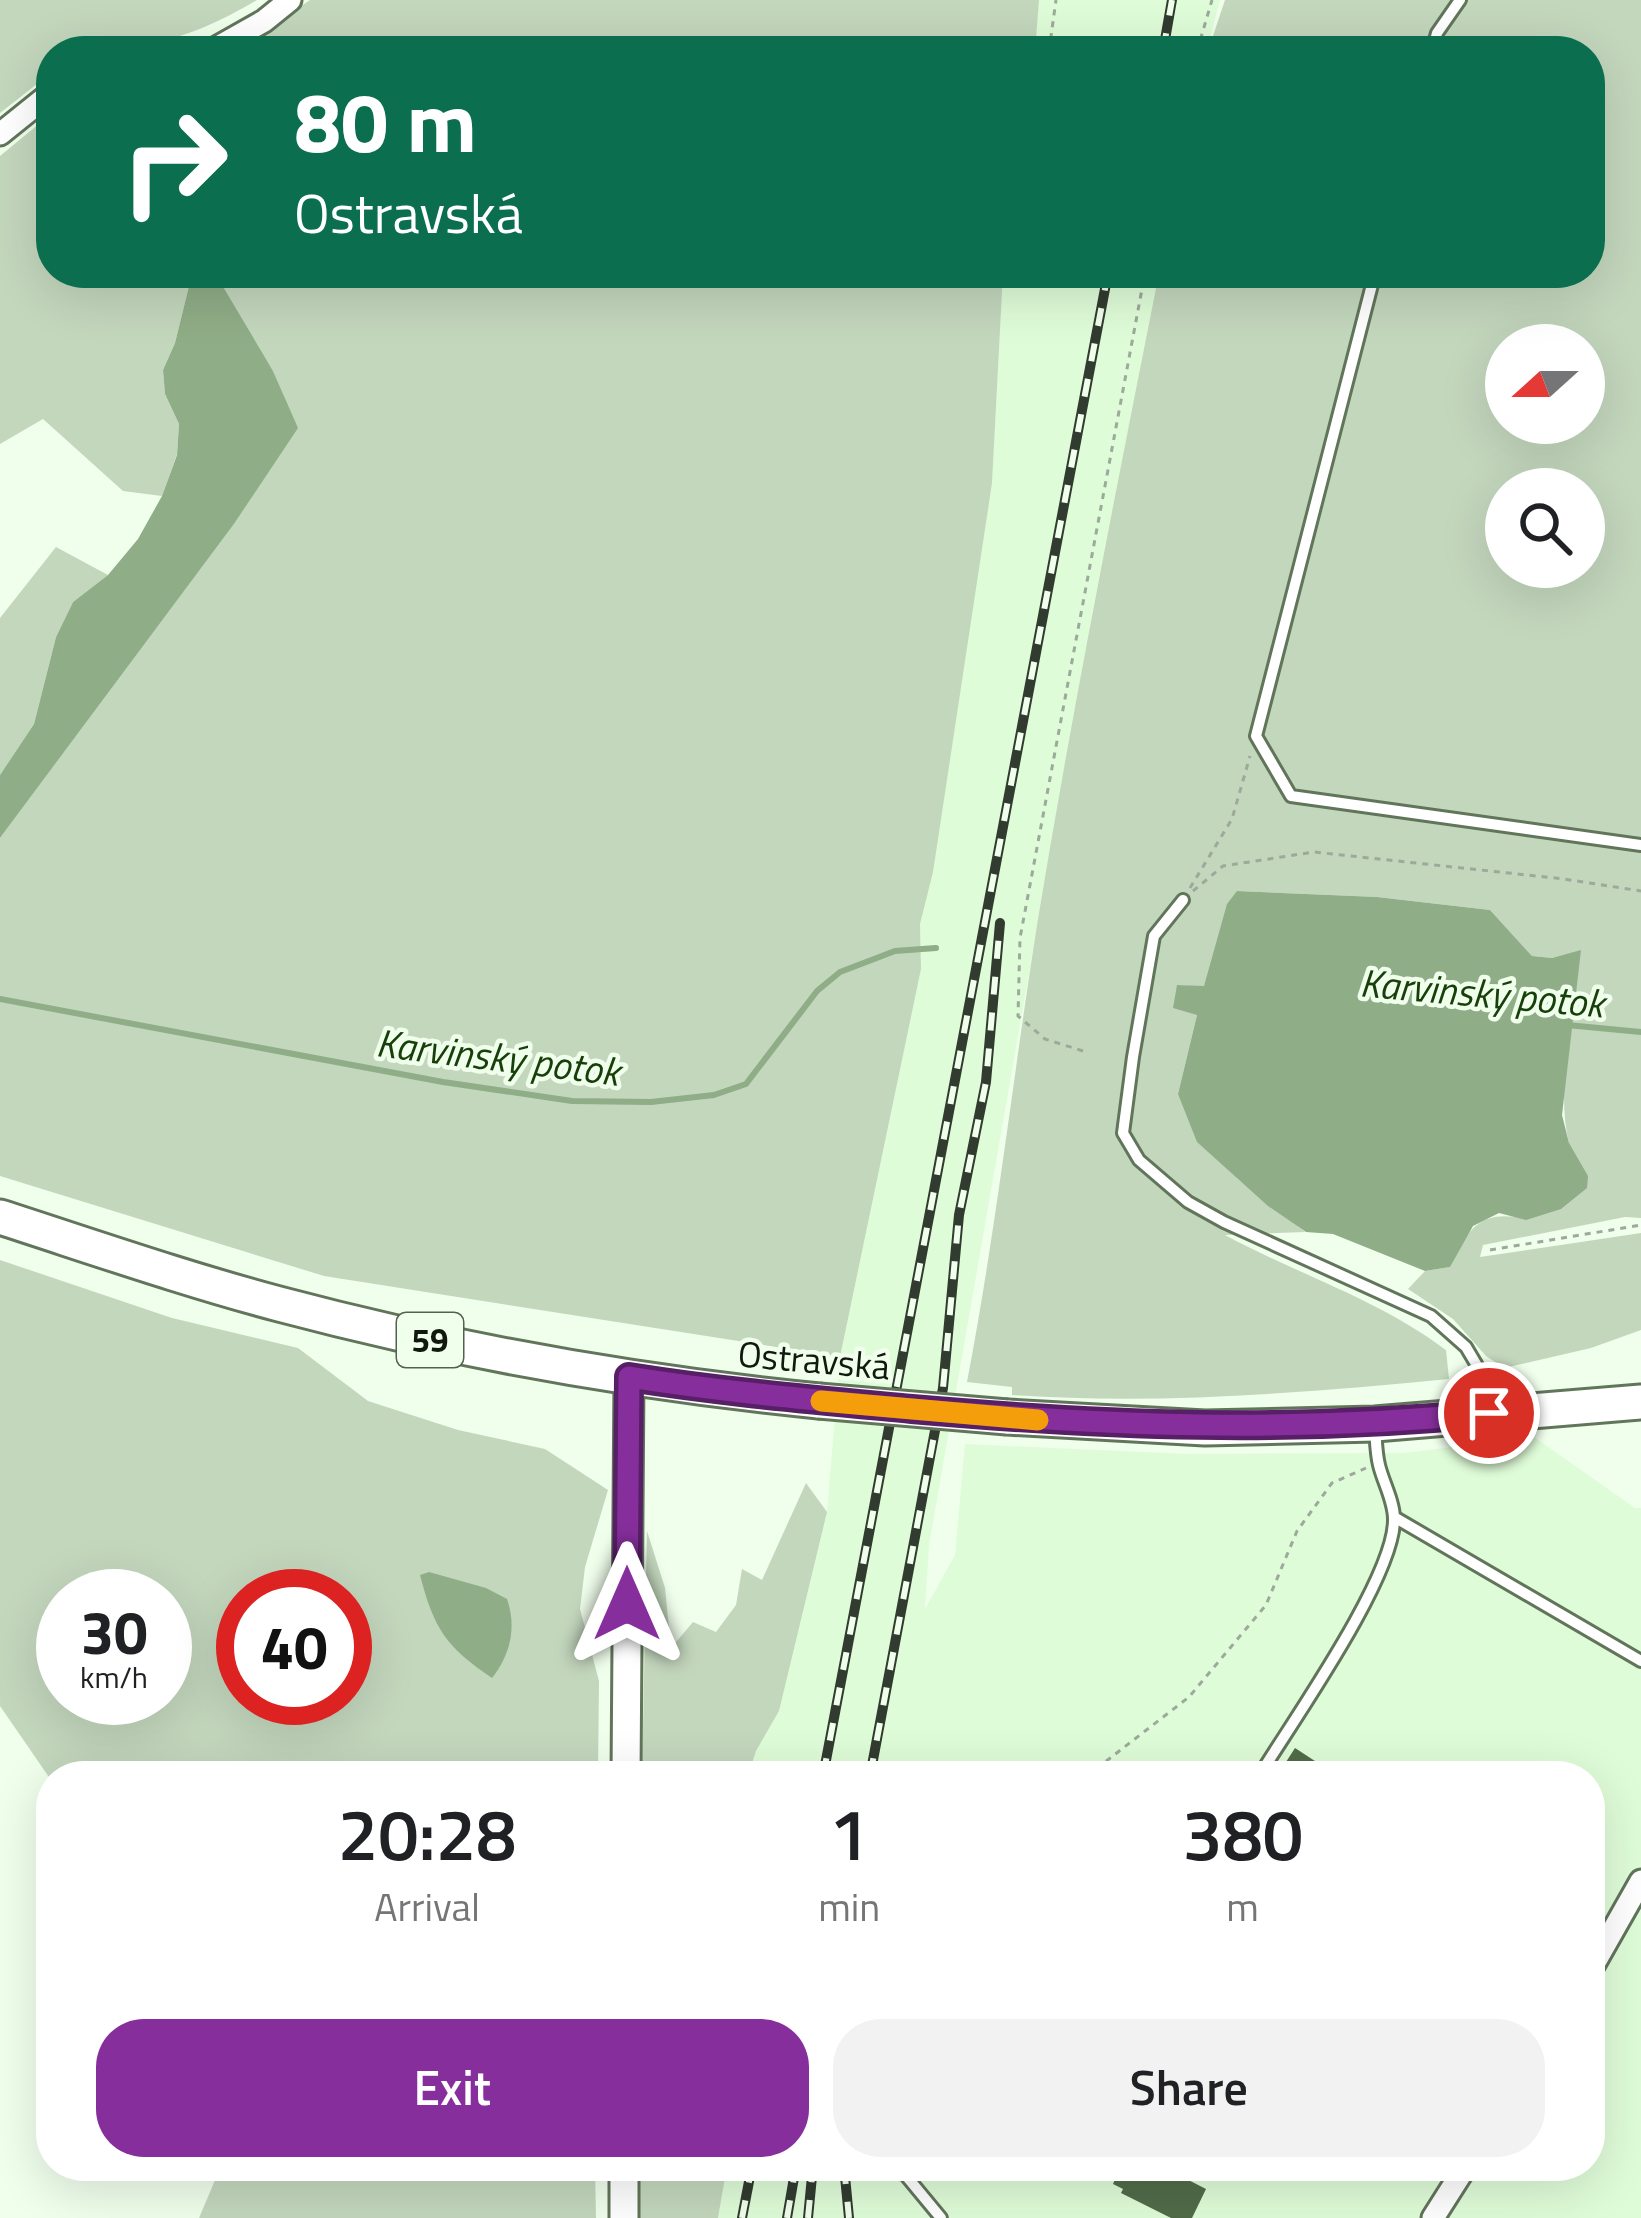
<!DOCTYPE html>
<html lang="en">
<head>
<meta charset="utf-8">
<style>
	body { margin:0; font-family:"Titillium Web",sans-serif; background:#f2f2f2; color:#202124; height:100vh; display:flex; flex-direction:column; font-size:45px; white-space:nowrap }
	* { box-sizing:border-box; margin:0 }
	p { font-size:39px; color:#757577 }
	.icon { flex:none; width:66px; height:66px; fill:none; stroke:currentColor; stroke-width:2; stroke-linecap:round; stroke-linejoin:round }
	.map { position:relative; flex:1; overflow:hidden }
	.panel { position:absolute; left:36px; top:1761px; width:1569px; height:420px; display:flex; flex-direction:column; background:#fff; border-radius:48px; box-shadow:0 12px 48px #0002 }
	.panel>* { flex:none }
	.banner { position:absolute; left:36px; top:36px; width:1569px; height:252px; border-radius:48px; box-shadow:0 12px 48px #0002; background:#0b6e4f; color:#fff; overflow:hidden }
	.needle { width:78px; rotate:249deg }
	.fabs { position:absolute; left:1485px; top:324px; display:grid; gap:24px }
	.fabs a { display:grid; place-items:center; width:120px; height:120px; border-radius:50%; background:#fff; box-shadow:0 12px 48px #0002; font-size:60px }
	.speed { position:absolute; left:36px; top:1569px; display:flex; gap:24px; font-size:60px; font-weight:700; text-align:center }
	.speed>* { display:grid; place-content:center; width:156px; height:156px; border-radius:50%; background:#fff; box-shadow:0 12px 48px #0002; line-height:1 }
	.speed small { font-size:30px; font-weight:400 }
	.speed .limit { border:18px solid #d22; background:#fff; color:#111 }
	.pin { position:absolute; display:grid; place-items:center; width:102px; height:102px; color:#fff; margin:-51px; border:6px solid #fff; border-radius:50%; box-shadow:0 3px 12px #0007 }
	.me { position:absolute; width:132px; margin:-66px; rotate:0deg; stroke-linejoin:round; filter:drop-shadow(0 0 9px #0008) }
	.turn { display:flex; align-items:center; gap:42px; height:252px; padding:0 60px; font-size:54px }
	.turn .icon { width:156px; height:156px; stroke-width:2.5 }
	.turn b { display:block; font-size:84px; line-height:102px }
	.eta { display:flex; justify-content:space-evenly; align-items:center; height:204px; text-align:center }
	.eta b { font-size:72px; font-weight:600; line-height:84px }
	.action { display:flex; gap:24px; margin-top:auto; padding:24px 60px }
	.action a { flex:1; height:138px; border-radius:48px; background:#862f9c; color:#fff; font-size:48px; font-weight:600; line-height:138px; text-align:center }
	.action a+a { background:#f2f2f2; color:#202124 }
	.map>svg:first-child { display:block }
</style>
</head>
<body>
<div class="map">
<svg width="1641" height="2218" viewBox="0 0 1641 2218">
	<rect width="100%" height="100%" fill="#f0feec"/>
	<g fill="#dffcd8">
		<path d="M1038,0h182l-14,51h-171z"/>
		<path d="M1003,273h156l-68,346 -162,926 -4,64 30,-54 10,-111 223,10 215,-1 131,-16 101,71h6v710h-923l9,-52h863v-390h-842l8,-25 23,-40 48,-199 13,-155 81,-388 -1,-45 72,-441z"/>
	</g>
	<g fill="#c3d7bd" fill-rule="evenodd">
		<path d="M0,0h257c-74,44 -120,51 -206,51v22l-51,40z"/>
		<path d="M310,0h729l-4,51h-798z"/>
		<path d="M1225,0h416v1218l-16,-1 -142,28 -3,12 161,-24v97l-50,18 -87,20 -18,-12 -33,-37 -45,-30 17,-18 25,-4c19,-40 30,-58 77,-48l42,-76c-14,-57 5,-133 11,-192l-28,7 -20,-2 -42,-46 -113,-13 -139,-6 -34,96 -26,-2 19,30 -19,79 60,85 67,53 -80,3c74,40 153,64 221,115l3,29c-146,14 -291,26 -437,16v-8l-45,-5c29,-151 46,-305 70,-457 36,-219 79,-435 122,-652h431v-222h-382zM1506,345h78v78h-78zM1506,489h78v78h-78z"/>
		<path d="M51,114v159h952l-11,210 -59,389 -13,52 1,45 -81,388 -516,-81 -324,-100v-338l234,-314 63,-96 -24,-57 -59,-91 -25,6 -14,57 -12,27 2,24 14,30 -2,30 -15,42 -39,-5 -80,-72 -43,25v-288z"/>
		<path d="M56,547l52,28 -35,27 -17,35 -22,87 -34,51v-157z"/>
		<path d="M0,1260l172,58 126,30 70,53 90,29 87,19 63,41 -23,77 -5,42 19,72 -1,95h-547v4l-51,-74zM63,1596h102v102h-102zM243,1596h102v102h-102z"/>
		<path d="M806,1483l21,29 -48,199 -23,40 -8,25h-106l5,-245 18,57 6,60 22,-26 23,10 20,-27 6,-36 20,11z"/>
		<path d="M221,2166h374l1,52h-397z"/>
		<path d="M639,2166h88l-9,52h-80z"/>
	</g>
	<g fill="#8fad87">
		<path d="M199,279l23,6 51,86 25,57 -64,96 -234,314v-63l34,-51 22,-87 17,-35 35,-27 30,-36 24,-43 15,-41 2,-31 -14,-30 -2,-24 12,-27 14,-57z"/>
		<path d="M1237,891l140,6 113,13 42,46 20,2 29,-8 -19,165 7,28 19,33 -1,12 -26,21 -35,11 -27,-7 -26,13 -23,41 -25,4 -92,-37 -27,-2 -38,-26 -71,-64 -19,-48 19,-79 -24,-7 4,-23 27,1 23,-82z"/>
		<path d="M429,1572l57,16 21,11c10,29 3,56 -15,79 -46,-31 -58,-49 -72,-103z"/>
	</g>
	<g fill="none" stroke-linecap="round" stroke-linejoin="round">
		<g stroke="#8fad87" stroke-width="6">
			<path d="M0,999l443,83 129,19 79,1 63,-7 32,-11 71,-93 23,-19 55,-21 41,-3"/>
			<path d="M1567,1025l74,7"/>
		</g>
	</g>
	<g fill="#516c49">
		<path d="M1295,1748l43,28h-61z"/>
		<path d="M1121,2166h40l45,23 -14,29h-21l-50,-25 2,-4 -10,-5z"/>
	</g>
	<g fill="none" stroke-linecap="round" stroke-linejoin="round">
		<defs>
			<g id="service">
				<path d="M1432,51l5,-18 23,-33"/>
				<path d="M1375,273l-119,463 35,60 350,49"/>
				<path d="M1183,900l-29,36 -21,121 -10,76 16,27 49,42 36,20 207,94 35,31 16,27 6,36"/>
				<path d="M1394,1517l247,144"/>
				<path d="M1259,1776c33,-54 136,-199 135,-257 0,-18 -11,-37 -15,-54 -3,-12 -3,-25 -4,-38"/>
				<path d="M898,2166l43,52"/>
			</g>
			<g id="minor">
				<path d="M211,51l53,-30 26,-21"/>
				<path d="M0,134l51,-41"/>
				<path d="M1590,1971l51,-90"/>
				<path d="M1433,2218l33,-52"/>
			</g>
			<g id="tertiary">
				<path d="M626,1776l3,-399"/>
				<path d="M624,2218v-52"/>
			</g>
			<g id="primary">
				<path d="M0,1217c93,30 185,62 279,87 177,47 358,79 540,97"/>
				<path d="M1007,1417l198,11 170,-4 266,-22"/>
			</g>
		</defs>
		<use href="#service" stroke="#61755b" stroke-width="16"/>
		<use href="#minor" stroke="#61755b" stroke-width="27"/>
		<use href="#tertiary" stroke="#61755b" stroke-width="33"/>
		<use href="#primary" stroke="#61755b" stroke-width="39"/>
		<g stroke="#9da99a" stroke-width="3" stroke-dasharray="6 6" stroke-linecap="butt">
			<path d="M1049,51l7,-51"/>
			<path d="M1197,51l15,-51"/>
			<path d="M1018,283l1,-10"/>
			<path d="M1190,888l42,-69 18,-63"/>
			<path d="M1193,891l30,-25 91,-14 250,27 77,12"/>
			<path d="M1083,1051l-38,-12 -27,-23 2,-78 125,-665"/>
			<path d="M1490,1250l151,-25"/>
			<path d="M1087,1776l102,-79 77,-92 31,-74 35,-48 34,-15"/>
		</g>
		<use href="#service" stroke="#fff" stroke-width="10"/>
		<use href="#minor" stroke="#fff" stroke-width="21"/>
		<use href="#tertiary" stroke="#fff" stroke-width="27"/>
		<use href="#primary" stroke="#fff" stroke-width="33"/>
		<defs>
			<g id="rail">
				<path d="M1163,51l9,-51"/>
				<path d="M823,1776l285,-1503"/>
				<path d="M870,1776l73,-388 16,-173 27,-133 14,-159"/>
				<path d="M844,2166l5,52"/>
				<path d="M742,2218l10,-52"/>
				<path d="M787,2218l9,-52"/>
				<path d="M808,2218l5,-52"/>
			</g>
		</defs>
		<use href="#rail" stroke="#323b2f" stroke-width="10"/>
		<use href="#rail" stroke="#f0feec" stroke-width="6" stroke-dasharray="18" stroke-linecap="butt"/>
		<defs>
			<path id="primary-bridge" d="M819,1401l188,16"/>
		</defs>
		<use href="#primary-bridge" stroke="#61755b" stroke-width="39" stroke-linecap="butt"/>
		<use href="#primary-bridge" stroke="#fff" stroke-width="33"/>
	</g>
	<g fill="none" stroke-linecap="round" stroke-linejoin="round">
		<defs>
			<path id="route" d="M627,1604l2,-227c94,15 188,23 283,32 197,17 379,24 577,4"/>
		</defs>
		<use href="#route" stroke="#571f65" stroke-width="30"/>
		<use href="#route" stroke="#862f9c" stroke-width="21"/>
		<path stroke="#f59e0b" stroke-width="21" d="M821,1401l217,19"/>
	</g>
	<g text-anchor="middle" stroke-width="9" stroke-linejoin="round" paint-order="stroke">
		<rect fill="#f0feec" stroke="#545e51" stroke-width="3" x="397" y="1313" width="66" height="54" rx="9"/>
		<g font-size="33" font-weight="bold" fill="#11190f">
			<text x="430" y="1352">59</text>
		</g>
		<g font-size="36" fill="#11190f" stroke="#f0feec">
			<text transform="translate(814 1360) rotate(5)" y="13">Ostravská</text>
		</g>
		<g font-size="39" font-style="italic" fill="#173f09" stroke="#f0feec">
			<text transform="translate(1482 993) rotate(5)" y="14">Karvinský potok</text>
			<text transform="translate(498 1057) rotate(7)" y="14">Karvinský potok</text>
		</g>
	</g>
</svg>
<div class="fabs">
<a><svg class="needle" viewBox="-14 -14 28 28"><path d="M0-13l5 13h-10z" fill="#e53935"/><path d="M0 13l5-13h-10z" fill="#757577"/></svg></a>
<a><svg class="icon" aria-label="search" viewBox="0 0 24 24"><circle cx="10" cy="10" r="6"/><path d="M15 15l6 6"/></svg></a>
</div>
<div class="speed"><div>30<small>km/h</small></div><div class="limit">40</div></div>
<div class="pin" style="left:1489px;top:1413px;background:#d93025"><svg class="icon" aria-label="arrive" viewBox="0 0 24 24"><path d="M6 21V4h12l-3 4 3 4H6"/></svg></div>
<svg class="me" style="left:627px;top:1604px" viewBox="-20 -20 40 40"><path d="M0-17L14 15 0 8-14 15z" fill="#862f9c" stroke="#fff" stroke-width="4"/></svg>
<div class="banner">
<div class="turn"><svg class="icon" aria-label="right" viewBox="0 0 24 24"><path d="M7 20v-9h11M14 6l5 5-5 5"/></svg><div><b>80 m</b>Ostravská</div></div>
</div>
<section class="panel">
<div class="eta">
<div><b>20:28</b><p>Arrival</p></div>
<div><b>1</b><p>min</p></div>
<div><b>380</b><p>m</p></div>
</div>
<div class="action"><a>Exit</a><a>Share</a></div>
</section>
</div>
</body>
</html>
